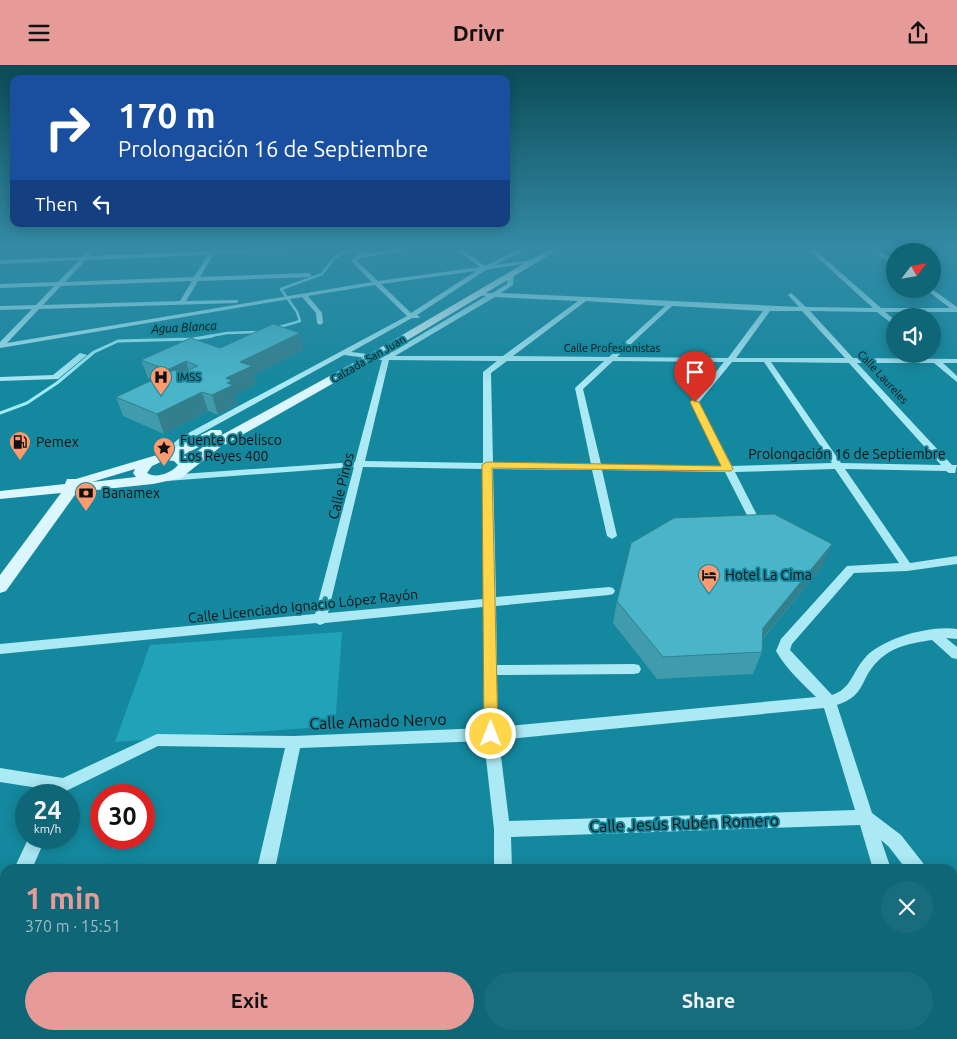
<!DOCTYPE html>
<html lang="en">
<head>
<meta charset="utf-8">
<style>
  body { margin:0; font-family:Ubuntu,sans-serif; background:#186c7b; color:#f1f3f6; height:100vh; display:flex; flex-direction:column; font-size:19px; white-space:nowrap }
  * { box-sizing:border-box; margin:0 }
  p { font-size:16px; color:#9bbdc5 }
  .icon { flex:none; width:28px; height:28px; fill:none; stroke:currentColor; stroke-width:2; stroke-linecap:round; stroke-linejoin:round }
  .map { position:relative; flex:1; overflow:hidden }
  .side { position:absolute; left:0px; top:799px; width:958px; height:176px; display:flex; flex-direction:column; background:#0f6676; border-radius:15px 15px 0 0; box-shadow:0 2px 12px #0003 }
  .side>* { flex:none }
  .guide { position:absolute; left:10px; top:10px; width:500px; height:152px; border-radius:10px; box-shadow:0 2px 12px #0003; background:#1a4fa0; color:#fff; overflow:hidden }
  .needle { width:32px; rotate:59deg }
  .tools { position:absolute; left:886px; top:178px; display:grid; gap:10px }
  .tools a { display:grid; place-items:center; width:55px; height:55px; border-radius:50%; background:#0f6676; box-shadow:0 2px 12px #0003; font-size:25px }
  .speed { position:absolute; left:15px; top:719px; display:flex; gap:10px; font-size:25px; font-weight:700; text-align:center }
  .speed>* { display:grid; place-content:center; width:65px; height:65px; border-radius:50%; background:#0f6676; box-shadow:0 2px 12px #0003; line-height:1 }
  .speed small { font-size:12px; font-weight:400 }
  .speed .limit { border:8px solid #d22; background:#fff; color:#111 }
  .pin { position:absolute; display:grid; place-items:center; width:42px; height:42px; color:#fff; margin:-51px -21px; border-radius:50% 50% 50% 0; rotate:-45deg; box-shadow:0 0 5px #0007 }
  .pin .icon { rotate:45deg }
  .me { position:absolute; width:55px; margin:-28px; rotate:0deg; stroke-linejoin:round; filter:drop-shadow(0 0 4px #0008) }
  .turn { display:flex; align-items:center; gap:18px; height:105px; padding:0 25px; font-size:22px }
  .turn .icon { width:65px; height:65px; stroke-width:2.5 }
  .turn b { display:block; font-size:35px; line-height:42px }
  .then { display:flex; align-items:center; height:48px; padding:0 25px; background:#0003; gap:10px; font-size:19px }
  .round { display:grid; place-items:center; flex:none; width:52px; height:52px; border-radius:26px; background:#186c7b }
  .summary { display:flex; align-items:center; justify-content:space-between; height:85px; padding:0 25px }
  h1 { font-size:30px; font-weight:600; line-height:38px; color:#e69b98 }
  .action { display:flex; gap:10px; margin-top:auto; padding:10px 25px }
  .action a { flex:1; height:58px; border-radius:30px; background:#e69b98; color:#111; font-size:20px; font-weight:600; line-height:58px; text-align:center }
  .action a+a { background:#186c7b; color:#f1f3f6 }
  header { display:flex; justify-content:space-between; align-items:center; height:65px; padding:0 25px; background:#e69b98; color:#111; font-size:22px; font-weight:600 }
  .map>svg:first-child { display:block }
  .green { fill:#20a3b9 }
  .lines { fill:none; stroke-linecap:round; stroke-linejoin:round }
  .stream-far1 { stroke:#9debf6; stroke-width:2.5 }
  .stream { stroke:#9debf6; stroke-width:3 }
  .minor { fill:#abe9f4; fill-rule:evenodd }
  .secondary { fill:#dbf7fd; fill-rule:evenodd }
  .wall { fill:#409cad }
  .shaded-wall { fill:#347f8d }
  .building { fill:#4ab5c9; stroke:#347f8d }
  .route { fill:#ffd54a; stroke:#a68a30 }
  .labels { text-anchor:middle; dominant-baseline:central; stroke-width:4; stroke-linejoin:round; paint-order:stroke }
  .far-street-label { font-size:11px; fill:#111; stroke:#14889e }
  .far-poi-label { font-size:11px; fill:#111; stroke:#14889e; text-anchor:start }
  .far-water-label { font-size:12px; font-style:italic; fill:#111; stroke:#14889e }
  .poi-label { font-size:14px; fill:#111; stroke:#14889e; text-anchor:start }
  .street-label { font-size:14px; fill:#111; stroke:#14889e }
  .near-street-label { font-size:16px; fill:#111; stroke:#14889e }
</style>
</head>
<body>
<header><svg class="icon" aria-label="menu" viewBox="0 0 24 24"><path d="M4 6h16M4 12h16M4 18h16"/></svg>Drivr<svg class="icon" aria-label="share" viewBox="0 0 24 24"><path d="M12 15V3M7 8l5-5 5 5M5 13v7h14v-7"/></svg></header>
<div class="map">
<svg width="957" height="974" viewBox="0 0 957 974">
  <rect width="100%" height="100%" fill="#14889e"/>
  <path class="green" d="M 342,567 L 335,661 L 115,677 L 150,580 Z"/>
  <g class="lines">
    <path class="stream-far1" d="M 276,263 L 300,256 L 297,247 L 281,224 L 322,209 L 334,193 L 351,184
      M 205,272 L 227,268 L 259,267"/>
    <path class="stream" d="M 0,348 L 27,338 L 57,318 L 94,287 L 118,276 L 193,274 L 212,271"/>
    <path class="minor" d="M 90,184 L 96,184 L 89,191 L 210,186 L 211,184 L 217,184 L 216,186 L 298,184 L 214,189 L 200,212 L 309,208 L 312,210 L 309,212 L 198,216 L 186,236 L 238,235 L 238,237 L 236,238 L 39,244 L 7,278 L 372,217 L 351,196 L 364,184 L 370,184 L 364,189 L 399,184 L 414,184 L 360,193 L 357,196 L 378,216 L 480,202 L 455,184 L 462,184 L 485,201 L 519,184 L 527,184 L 495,200 L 532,195 L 535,197 L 486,205 L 417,250 L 420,252 L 419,253 L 412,253 L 351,287 L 385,291 L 486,231 L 477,230 L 477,228 L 492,228 L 507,219 L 508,210 L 511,208 L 514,210 L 513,220 L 501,228 L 799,242 L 788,230 L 791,228 L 806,242 L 873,243 L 809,185 L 814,184 L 881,243 L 950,243 L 925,224 L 932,224 L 957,242 L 957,247 L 885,247 L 895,255 L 895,261 L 877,247 L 810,246 L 853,293 L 957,294 L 957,298 L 943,298 L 957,311 L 957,317 L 934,298 L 857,298 L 952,400 L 957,400 L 955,408 L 949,408 L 946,406 L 845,404 L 910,498 L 957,491 L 957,499 L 907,506 L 854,508 L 792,579 L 790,585 L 832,630 C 851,624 852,608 864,594 C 881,573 931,560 957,564 L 957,574 L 946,573 L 957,582 L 957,594 L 952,593 L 932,575 C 912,578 893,581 878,596 C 859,614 867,630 837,640 L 872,748 L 901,770 L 923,798 L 926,804 L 906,804 L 889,782 L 881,775 L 891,804 L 873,804 L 860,760 L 511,772 L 512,804 L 494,804 L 494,764 L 484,676 L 300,683 L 275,804 L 257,804 L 285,683 L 158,681 L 64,727 L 0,717 L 0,703 L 63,713 L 157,669 L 294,671 L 484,663 L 483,542 L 325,558 L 320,560 L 316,558 L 0,589 L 0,579 L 315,549 L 354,402 L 167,416 L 162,413 L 167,410 L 355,397 L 382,295 L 344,290 L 187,376 L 166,393 L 160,393 L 158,391 L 181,372 L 407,251 L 375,220 L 308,231 L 322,248 L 323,258 L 320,260 L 317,258 L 316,248 L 302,232 L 0,283 L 0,277 L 32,244 L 0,245 L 0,241 L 36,240 L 54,221 L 0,223 L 0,219 L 58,217 L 79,195 L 0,199 L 0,195 L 82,192 ZM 208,190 L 194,212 L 65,217 L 86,195 ZM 476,206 L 411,248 L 381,219 ZM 192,216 L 180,236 L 43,240 L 61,221 ZM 495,232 L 578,236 L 503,291 L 395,291 ZM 586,236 L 665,241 L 609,292 L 513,291 ZM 672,241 L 673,241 L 763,246 L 728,293 L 617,292 ZM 770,246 L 802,246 L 845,293 L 736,293 ZM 389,295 L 497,296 L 483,307 L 483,398 L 365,396 ZM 507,296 L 604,296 L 575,323 L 591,399 L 493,398 L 491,308 ZM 613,296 L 724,297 L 691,337 L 722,401 L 601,399 L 583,324 ZM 732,297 L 764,297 L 832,398 L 732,401 L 699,337 ZM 771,297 L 849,298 L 941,400 L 841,398 ZM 363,402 L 483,404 L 483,534 L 328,548 ZM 493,404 L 592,405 L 607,471 L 612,474 L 617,471 L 602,405 L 725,407 L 752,460 L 757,463 L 762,460 L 735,407 L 835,404 L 899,498 L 847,501 L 781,574 L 776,586 C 786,604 802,618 816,632 L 498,662 L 497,610 L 634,609 L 639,608 L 641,604 L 639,600 L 634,599 L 497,600 L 496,541 L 609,530 L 613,529 L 615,526 L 613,523 L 609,522 L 496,532 ZM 824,643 L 855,745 L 509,756 L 499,675 Z
      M 881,187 L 895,196 L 895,201 L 879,190 Z
      M 80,288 L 87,290 L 58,314 L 0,316 L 0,312 L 53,310 Z
      M 29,772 L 46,772 L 32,804 L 14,804 Z
      M 5,832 L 5,859 L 0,861 L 0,834 Z
      M 952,838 L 957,840 L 957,862 L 952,860 Z
      M 952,921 L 957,921 L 957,941 L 952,941 Z
      M 0,931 L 5,931 L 5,951 L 0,951 Z
      M 220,970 L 240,970 L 239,974 L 219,974 Z
      M 498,970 L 518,970 L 519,974 L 499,974 Z
      M 925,970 L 945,970 L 946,974 L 926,974 Z"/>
    <path class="secondary" d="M 549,184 L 559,184 L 376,294 L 219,383 L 181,413 L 153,419 L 77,427 L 6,526 L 0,528 L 0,510 L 61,428 L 0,434 L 0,426 L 65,419 L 67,414 L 76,414 L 167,387 L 211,365 L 221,365 L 222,368 L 221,371 L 183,390 L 189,393 L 209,377 L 368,290 ZM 165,395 L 174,396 L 178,400 C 172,408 155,414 147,408 L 152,401 ZM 135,404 L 133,408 L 136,412 L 92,417 Z"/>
  </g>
  <path class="wall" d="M 220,283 L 303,285 L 254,310 L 256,319 L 235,330 L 238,339 L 218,350 L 208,346 L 164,369 L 123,351 L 116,332 L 152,315 L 148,313 L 141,295 Z
    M 823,500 L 763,574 L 762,587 L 753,609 L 657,614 L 613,558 L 617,536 Z"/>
  <path class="shaded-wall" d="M 300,268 L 303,285 L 254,310 L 256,319 L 235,330 L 238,339 L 218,350 L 212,330 L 240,297 Z
    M 186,296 L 191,315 L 173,323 L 167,305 Z
    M 202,327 L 208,346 L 164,369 L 157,349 Z
    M 832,479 L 823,500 L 754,584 L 763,563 Z"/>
  <path class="building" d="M 273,259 L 300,268 L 240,297 L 252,301 L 226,313 L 232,316 L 227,318 L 233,320 L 212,330 L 202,327 L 157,349 L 116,332 L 174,305 L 182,308 L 198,301 L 186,296 L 167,305 L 141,295 L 191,273 L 220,283 Z
    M 774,449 L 832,479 L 763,563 L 762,587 L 663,592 L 617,536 L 631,478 L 674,453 Z"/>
  <linearGradient id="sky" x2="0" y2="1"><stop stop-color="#0b4b57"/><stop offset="0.57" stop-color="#348ba6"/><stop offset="1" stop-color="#348ba6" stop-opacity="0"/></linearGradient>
  <rect width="957" height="320" fill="url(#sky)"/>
  <path class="route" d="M 692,335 L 699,337 L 733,404 L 731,406 L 492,403 L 498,669 L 496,674 L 491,676 L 486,674 L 484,669 L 482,400 L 487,397 L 721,401 L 690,337 Z"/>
  <defs>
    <g id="hospital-pin" transform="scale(1.125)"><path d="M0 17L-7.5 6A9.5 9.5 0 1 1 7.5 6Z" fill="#ff9a6e" stroke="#14889e"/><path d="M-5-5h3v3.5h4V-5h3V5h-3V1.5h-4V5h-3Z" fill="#111"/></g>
    <g id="fuel-pin" transform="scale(1.125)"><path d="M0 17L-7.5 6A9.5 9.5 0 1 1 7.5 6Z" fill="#ff9a6e" stroke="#14889e"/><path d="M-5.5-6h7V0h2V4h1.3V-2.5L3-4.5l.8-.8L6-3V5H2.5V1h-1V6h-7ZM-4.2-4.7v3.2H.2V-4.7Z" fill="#111"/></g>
    <g id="sight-pin" transform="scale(1.125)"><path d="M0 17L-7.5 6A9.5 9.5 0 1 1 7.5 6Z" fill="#ff9a6e" stroke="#14889e"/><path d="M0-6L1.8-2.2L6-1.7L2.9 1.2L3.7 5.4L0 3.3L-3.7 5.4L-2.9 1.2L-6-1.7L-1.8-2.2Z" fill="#111"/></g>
    <g id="bank-pin" transform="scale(1.125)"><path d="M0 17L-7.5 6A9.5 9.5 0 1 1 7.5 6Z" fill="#ff9a6e" stroke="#14889e"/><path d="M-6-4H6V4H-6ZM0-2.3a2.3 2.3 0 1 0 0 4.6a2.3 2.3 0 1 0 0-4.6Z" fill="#111"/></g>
    <g id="hotel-pin" transform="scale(1.125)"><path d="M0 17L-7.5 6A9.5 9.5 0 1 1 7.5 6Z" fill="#ff9a6e" stroke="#14889e"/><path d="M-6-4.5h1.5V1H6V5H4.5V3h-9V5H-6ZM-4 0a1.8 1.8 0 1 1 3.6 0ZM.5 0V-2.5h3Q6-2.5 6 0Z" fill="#111"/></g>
  </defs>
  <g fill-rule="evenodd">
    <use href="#hospital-pin" x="161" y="312"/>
    <use href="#fuel-pin" x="20" y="377"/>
    <use href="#sight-pin" x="164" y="383"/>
    <use href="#bank-pin" x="86" y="428"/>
    <use href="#hotel-pin" x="709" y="510"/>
  </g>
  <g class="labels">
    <g class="far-street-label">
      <text x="612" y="283">Calle Profesionistas</text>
      <text transform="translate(368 294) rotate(-30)">Calzada San Juan</text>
      <text transform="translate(883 312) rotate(47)">Calle Laureles</text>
    </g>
    <g class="far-poi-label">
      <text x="177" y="312">IMSS</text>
    </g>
    <g class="far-water-label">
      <text transform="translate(184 262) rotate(-3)">Agua Blanca</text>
    </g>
    <g class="poi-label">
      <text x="180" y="375">Fuente Obelisco<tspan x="180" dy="16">Los Reyes 400</tspan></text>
      <text x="36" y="377">Pemex</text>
      <text x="102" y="428">Banamex</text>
      <text x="725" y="510">Hotel La Cima</text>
    </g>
    <g class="street-label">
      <text x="847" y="389">Prolongación 16 de Septiembre</text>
      <text transform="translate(341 421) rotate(-76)">Calle Pinos</text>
      <text transform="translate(303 541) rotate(-6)">Calle Licenciado Ignacio López Rayón</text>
    </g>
    <g class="near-street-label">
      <text transform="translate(378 656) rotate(-2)">Calle Amado Nervo</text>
      <text transform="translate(684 758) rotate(-2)">Calle Jesús Rubén Romero</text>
    </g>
  </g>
</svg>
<div class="tools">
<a><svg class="needle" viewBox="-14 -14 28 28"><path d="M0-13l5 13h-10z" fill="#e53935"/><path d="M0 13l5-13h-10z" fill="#9bbdc5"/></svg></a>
<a><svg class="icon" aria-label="sound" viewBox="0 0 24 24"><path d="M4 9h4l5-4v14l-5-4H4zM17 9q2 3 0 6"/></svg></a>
</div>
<div class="speed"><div>24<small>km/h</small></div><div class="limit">30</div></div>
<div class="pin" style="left:695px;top:337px;background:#d93025"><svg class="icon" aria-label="arrive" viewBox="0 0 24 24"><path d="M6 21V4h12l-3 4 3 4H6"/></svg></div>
<svg class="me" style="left:491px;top:669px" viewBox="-20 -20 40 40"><circle r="17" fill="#ffd54a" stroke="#fff" stroke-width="3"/><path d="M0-11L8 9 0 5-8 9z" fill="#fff"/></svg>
<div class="guide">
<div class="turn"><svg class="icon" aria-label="right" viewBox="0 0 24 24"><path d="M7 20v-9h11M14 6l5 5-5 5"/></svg><div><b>170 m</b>Prolongación 16 de Septiembre</div></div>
<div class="then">Then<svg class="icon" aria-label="left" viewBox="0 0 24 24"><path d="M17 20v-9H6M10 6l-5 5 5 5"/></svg></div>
</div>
<section class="side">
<div class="summary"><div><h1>1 min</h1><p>370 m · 15:51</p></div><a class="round"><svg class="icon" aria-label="close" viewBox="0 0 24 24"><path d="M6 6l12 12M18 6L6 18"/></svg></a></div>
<div class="action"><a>Exit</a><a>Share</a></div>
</section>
</div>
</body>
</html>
